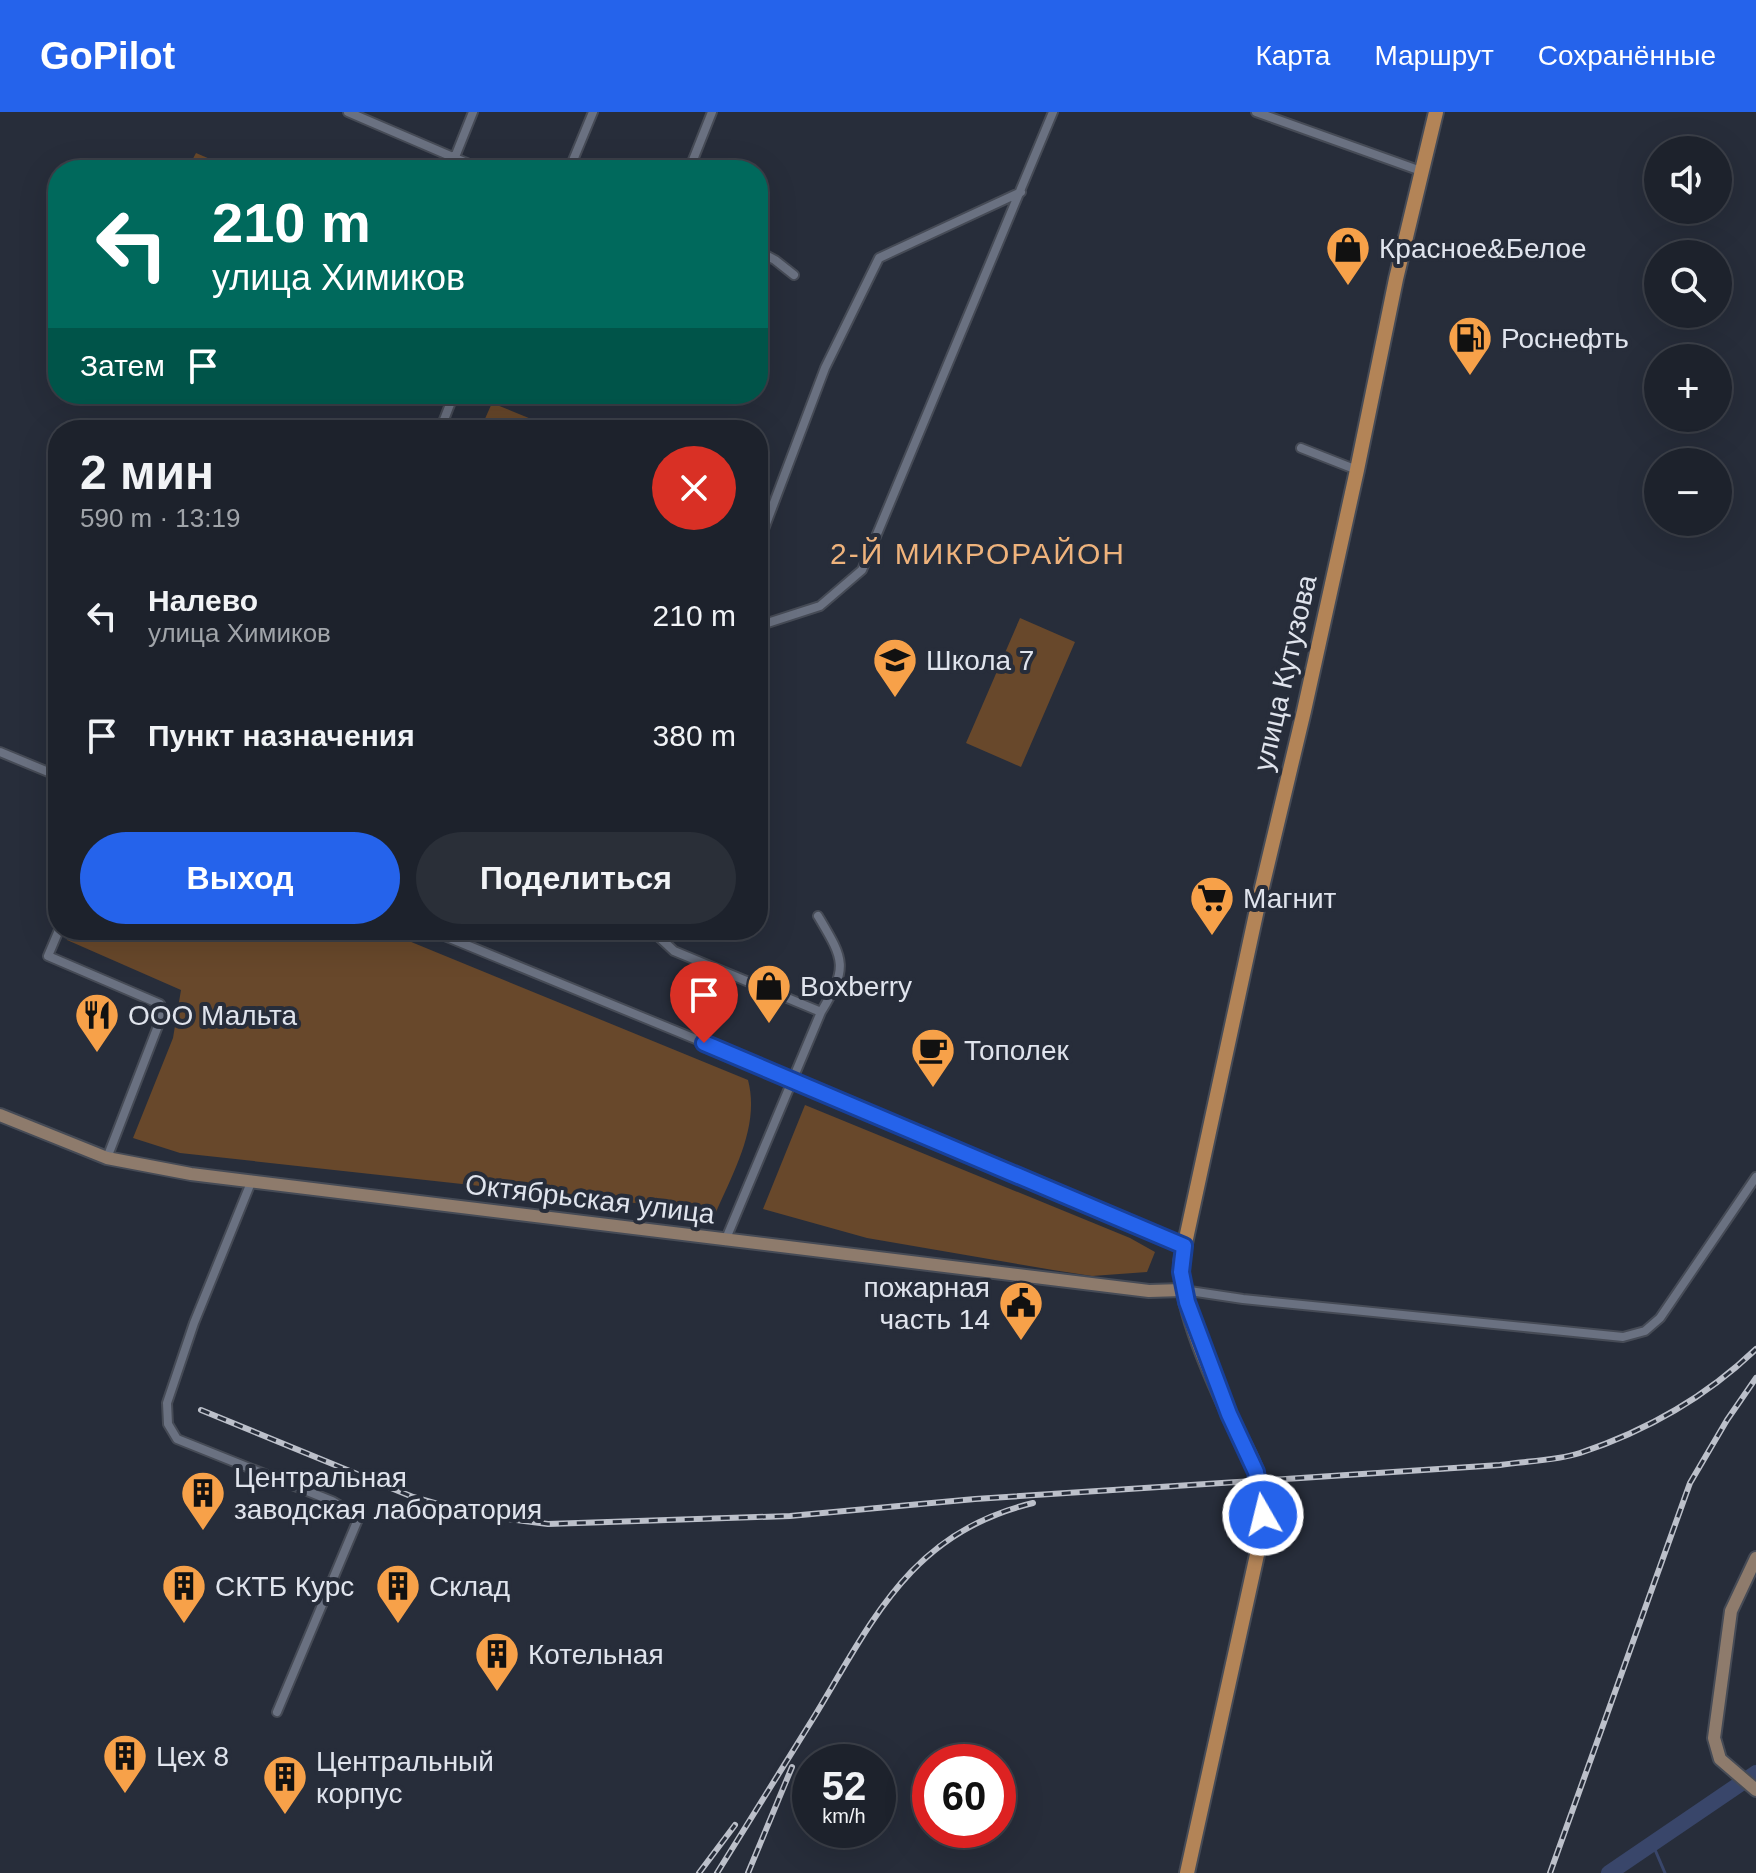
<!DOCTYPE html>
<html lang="ru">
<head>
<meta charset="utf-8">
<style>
  body { margin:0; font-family:Arial,sans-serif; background:#2a2f38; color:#f1f3f6; height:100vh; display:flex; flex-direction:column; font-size:30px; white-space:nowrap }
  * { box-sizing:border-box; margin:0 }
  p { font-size:26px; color:#a0a4a9 }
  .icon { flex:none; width:44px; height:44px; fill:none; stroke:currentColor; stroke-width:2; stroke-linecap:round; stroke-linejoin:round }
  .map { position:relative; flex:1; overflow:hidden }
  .sheet { position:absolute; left:48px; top:308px; width:720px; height:520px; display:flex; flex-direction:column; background:#1d222c; border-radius:32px; box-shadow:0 8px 32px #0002,0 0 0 2px #3b3f48 }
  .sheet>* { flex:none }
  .guide { position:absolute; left:48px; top:48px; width:720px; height:244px; border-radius:32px; box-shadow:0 8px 32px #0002,0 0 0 2px #3b3f48; background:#00695c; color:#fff; overflow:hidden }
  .buttons { position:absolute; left:1644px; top:24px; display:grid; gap:16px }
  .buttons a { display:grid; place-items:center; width:88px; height:88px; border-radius:50%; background:#1d222c; box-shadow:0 8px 32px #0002,0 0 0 2px #3b3f48; font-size:40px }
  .speed { position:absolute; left:792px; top:1632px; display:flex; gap:16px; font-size:40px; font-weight:700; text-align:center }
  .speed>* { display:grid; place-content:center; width:104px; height:104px; border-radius:50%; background:#1d222c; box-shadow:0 8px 32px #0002,0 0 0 2px #3b3f48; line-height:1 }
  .speed small { font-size:20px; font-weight:400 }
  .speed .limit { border:12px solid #d22; background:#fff; color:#111 }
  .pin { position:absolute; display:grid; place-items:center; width:68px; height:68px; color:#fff; margin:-82px -34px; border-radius:50% 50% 50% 0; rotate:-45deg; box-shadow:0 0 8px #0007 }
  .pin .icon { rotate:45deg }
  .me { position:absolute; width:88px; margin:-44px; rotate:352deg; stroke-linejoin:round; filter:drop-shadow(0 0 6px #0008) }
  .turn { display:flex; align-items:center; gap:28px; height:168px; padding:0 32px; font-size:36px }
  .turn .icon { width:104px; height:104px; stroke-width:2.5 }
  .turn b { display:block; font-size:56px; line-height:68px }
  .then { display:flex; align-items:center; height:76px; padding:0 32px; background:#0003; gap:16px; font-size:30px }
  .round { display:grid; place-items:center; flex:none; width:84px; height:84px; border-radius:42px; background:#2a2f38 }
  .head { display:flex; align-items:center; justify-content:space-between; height:136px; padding:0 32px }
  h1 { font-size:48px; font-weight:600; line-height:60px }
  .button { display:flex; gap:16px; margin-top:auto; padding:16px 32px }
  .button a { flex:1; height:92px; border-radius:48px; background:#2563eb; color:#fff; font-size:32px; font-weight:600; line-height:92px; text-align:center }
  .button a+a { background:#2a2f38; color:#f1f3f6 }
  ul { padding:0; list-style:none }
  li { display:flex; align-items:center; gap:24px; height:120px; padding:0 32px }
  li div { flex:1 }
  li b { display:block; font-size:30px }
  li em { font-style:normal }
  header { display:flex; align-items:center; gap:48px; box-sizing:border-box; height:112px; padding:0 40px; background:#2563eb; color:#fff }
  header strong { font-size:38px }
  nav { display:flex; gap:44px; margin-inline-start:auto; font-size:28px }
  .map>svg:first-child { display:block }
  .green { fill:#68482b }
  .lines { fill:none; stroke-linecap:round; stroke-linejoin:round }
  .stream { stroke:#39466a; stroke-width:3 }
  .river { stroke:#39466a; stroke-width:16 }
  .street-casing { stroke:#464b56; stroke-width:12 }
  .secondary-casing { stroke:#464b56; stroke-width:16 }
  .primary-casing { stroke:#464b56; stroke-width:18 }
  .street { stroke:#6a7181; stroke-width:8 }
  .secondary { stroke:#8e7b6c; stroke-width:12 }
  .primary { stroke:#b38457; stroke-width:14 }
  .rail-casing { stroke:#bcc0ca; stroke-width:6 }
  .rail { stroke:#272d3a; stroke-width:3; stroke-dasharray:9; stroke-linecap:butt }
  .route-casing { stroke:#184099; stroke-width:20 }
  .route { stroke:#2563eb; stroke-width:14 }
  .labels { text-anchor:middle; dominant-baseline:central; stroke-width:8; stroke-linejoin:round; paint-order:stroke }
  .poi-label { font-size:28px; fill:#e0e4ed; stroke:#272d3a; text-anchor:start }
  .street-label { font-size:28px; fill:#e0e4ed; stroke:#272d3a }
  .neighbourhood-label { font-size:30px; letter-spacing:2px; fill:#efb37c; stroke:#272d3a }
</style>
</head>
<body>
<header>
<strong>GoPilot</strong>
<nav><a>Карта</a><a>Маршрут</a><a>Сохранённые</a></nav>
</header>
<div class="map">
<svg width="1756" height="1761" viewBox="0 0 1756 1761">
  <rect width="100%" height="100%" fill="#272d3a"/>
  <path class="green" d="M 196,41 L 231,56 L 230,58 L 187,58 Z
    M 492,291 L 558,318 L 480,318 Z
    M 1020,506 L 1075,530 L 1021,655 L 966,631 Z
    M 71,818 L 382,818 L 748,968 C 760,1013 734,1059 716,1100 L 180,1041 L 133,1026 L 173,926 L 181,878 L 67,828 Z
    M 805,993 L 1130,1126 L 1155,1140 L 1147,1160 L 1092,1164 L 1053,1158 L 867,1126 L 763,1097 Z"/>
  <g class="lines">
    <path class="stream" d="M 1653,1733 L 1665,1761"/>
    <path class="river" d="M 1609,1761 L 1756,1661"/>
    <g class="street-casing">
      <path id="street" d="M 348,0 L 483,58
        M 1256,0 L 1421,59
        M 455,45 L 473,0
        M 569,58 L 593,0
        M 689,58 L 712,0
        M 758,139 L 775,148 L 794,163
        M 440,318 L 454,282
        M 1301,336 L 1357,358
        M 758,433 L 825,256 L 879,146 L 1021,80
        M 758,514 L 820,494 L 862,458 L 1053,0
        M 0,640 L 58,664
        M 818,804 C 844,848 849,854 821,900
        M 59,818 L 48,844 L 160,892 L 163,901 L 107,1046
        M 430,818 L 793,967 L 1184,1134
        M 657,818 L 659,825 L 674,839 L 821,900 L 725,1129
        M 252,1068 L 194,1211 L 167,1291 L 168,1312 L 177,1327 L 332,1389 L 359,1405 L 277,1600
        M 1183,1178 L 1243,1187 L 1623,1225 L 1645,1219 L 1660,1206 L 1756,1065"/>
    </g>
    <g class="secondary-casing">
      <path id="secondary" d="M 0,1003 L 107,1046 L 191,1062 L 1149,1179 L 1183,1178
        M 1756,1446 L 1731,1499 L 1714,1626 L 1720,1647 L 1756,1678"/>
    </g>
    <g class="primary-casing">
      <path id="primary" d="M 1187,1761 L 1258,1438 C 1261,1415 1263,1393 1259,1370 C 1255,1351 1243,1331 1234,1313 C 1214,1270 1180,1197 1181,1150 L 1259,788 L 1304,599 L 1357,358 L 1396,167 L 1436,0"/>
    </g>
    <use href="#street" class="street"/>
    <use href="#secondary" class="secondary"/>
    <use href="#primary" class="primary"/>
    <g class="rail-casing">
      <path id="rail" d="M 201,1298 L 413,1385 L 477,1403 L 548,1412 L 790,1404 L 975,1387 L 1500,1353 C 1526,1349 1555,1349 1580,1341 C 1646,1319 1706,1285 1756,1237
        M 699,1761 L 735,1713
        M 717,1761 C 749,1709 782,1657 814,1605 C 873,1508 911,1420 1033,1391
        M 748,1761 L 792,1655
        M 1550,1761 L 1690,1371 L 1727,1308 L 1756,1266"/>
    </g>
    <use href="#rail" class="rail"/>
  </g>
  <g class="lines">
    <g class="route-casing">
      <path id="route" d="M 704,931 L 1184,1134 L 1181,1160 L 1187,1190 L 1229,1302 L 1256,1360 L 1263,1403"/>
    </g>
    <use href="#route" class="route"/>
  </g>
  <defs>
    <g id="shop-pin" transform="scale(2.3)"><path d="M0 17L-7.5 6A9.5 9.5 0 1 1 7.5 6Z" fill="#f7a149" stroke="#272d3a"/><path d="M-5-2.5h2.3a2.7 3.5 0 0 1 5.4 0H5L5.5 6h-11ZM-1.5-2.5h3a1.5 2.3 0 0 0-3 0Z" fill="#111"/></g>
    <g id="fuel-pin" transform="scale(2.3)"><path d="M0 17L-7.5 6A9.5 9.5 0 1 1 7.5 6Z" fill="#f7a149" stroke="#272d3a"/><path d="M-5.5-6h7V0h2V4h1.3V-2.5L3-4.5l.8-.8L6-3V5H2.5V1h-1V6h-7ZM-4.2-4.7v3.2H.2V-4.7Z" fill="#111"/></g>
    <g id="school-pin" transform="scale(2.3)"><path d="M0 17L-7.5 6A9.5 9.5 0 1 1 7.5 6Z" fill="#f7a149" stroke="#272d3a"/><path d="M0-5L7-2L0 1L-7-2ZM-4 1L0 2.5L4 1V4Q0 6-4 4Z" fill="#111"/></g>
    <g id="supermarket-pin" transform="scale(2.3)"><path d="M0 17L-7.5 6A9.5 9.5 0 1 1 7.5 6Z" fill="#f7a149" stroke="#272d3a"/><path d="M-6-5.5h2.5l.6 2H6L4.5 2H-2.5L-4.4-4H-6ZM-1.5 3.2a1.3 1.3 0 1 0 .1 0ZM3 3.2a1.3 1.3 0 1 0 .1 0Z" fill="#111"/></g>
    <g id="restaurant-pin" transform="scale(2.3)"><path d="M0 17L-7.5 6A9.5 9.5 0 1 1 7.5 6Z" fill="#f7a149" stroke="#272d3a"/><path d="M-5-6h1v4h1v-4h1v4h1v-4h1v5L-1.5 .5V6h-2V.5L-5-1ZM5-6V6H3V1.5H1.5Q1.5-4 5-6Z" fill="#111"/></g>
    <g id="cafe-pin" transform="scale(2.3)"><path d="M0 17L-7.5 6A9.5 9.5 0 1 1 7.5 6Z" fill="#f7a149" stroke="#272d3a"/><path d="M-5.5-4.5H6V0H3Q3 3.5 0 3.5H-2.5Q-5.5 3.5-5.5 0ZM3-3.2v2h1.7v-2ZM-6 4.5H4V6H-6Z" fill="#111"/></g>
    <g id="civic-pin" transform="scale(2.3)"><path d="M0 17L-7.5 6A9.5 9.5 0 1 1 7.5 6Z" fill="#f7a149" stroke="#272d3a"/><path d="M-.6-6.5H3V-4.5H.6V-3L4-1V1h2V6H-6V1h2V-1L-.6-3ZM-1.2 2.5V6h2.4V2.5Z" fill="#111"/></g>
    <g id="building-pin" transform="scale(2.3)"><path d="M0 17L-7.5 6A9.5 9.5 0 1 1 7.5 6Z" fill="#f7a149" stroke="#272d3a"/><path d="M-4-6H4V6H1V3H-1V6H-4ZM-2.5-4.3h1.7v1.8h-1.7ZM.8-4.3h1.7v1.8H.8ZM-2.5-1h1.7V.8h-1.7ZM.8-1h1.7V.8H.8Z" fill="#111"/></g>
  </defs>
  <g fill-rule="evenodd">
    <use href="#shop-pin" x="1348" y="136"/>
    <use href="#fuel-pin" x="1470" y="226"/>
    <use href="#school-pin" x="895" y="548"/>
    <use href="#supermarket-pin" x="1212" y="786"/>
    <use href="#shop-pin" x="769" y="874"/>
    <use href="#restaurant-pin" x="97" y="903"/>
    <use href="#cafe-pin" x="933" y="938"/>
    <use href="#civic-pin" x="1021" y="1191"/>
    <use href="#building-pin" x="203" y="1381"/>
    <use href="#building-pin" x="184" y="1474"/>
    <use href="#building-pin" x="398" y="1474"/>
    <use href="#building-pin" x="497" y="1542"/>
    <use href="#building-pin" x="125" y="1644"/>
    <use href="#building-pin" x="285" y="1665"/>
  </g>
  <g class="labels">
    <g class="poi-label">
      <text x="1379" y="136">Красное&amp;Белое</text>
      <text x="1501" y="226">Роснефть</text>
      <text x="926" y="548">Школа 7</text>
      <text x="1243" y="786">Магнит</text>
      <text x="800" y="874">Boxberry</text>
      <text x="128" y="903">ООО Мальта</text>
      <text x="964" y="938">Тополек</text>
      <text x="990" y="1175" text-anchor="end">пожарная<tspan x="990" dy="32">часть 14</tspan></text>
      <text x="234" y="1365">Центральная<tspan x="234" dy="32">заводская лаборатория</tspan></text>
      <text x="215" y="1474">СКТБ Курс</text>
      <text x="429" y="1474">Склад</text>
      <text x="528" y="1542">Котельная</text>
      <text x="156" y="1644">Цех 8</text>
      <text x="316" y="1649">Центральный<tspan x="316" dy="32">корпус</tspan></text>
    </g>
    <g class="street-label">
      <text transform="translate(1285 561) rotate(-77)">улица Кутузова</text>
      <text transform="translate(590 1087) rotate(7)">Октябрьская улица</text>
    </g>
    <g class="neighbourhood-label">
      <text x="978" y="441">2-Й МИКРОРАЙОН</text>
    </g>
  </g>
</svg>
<div class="buttons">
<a><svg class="icon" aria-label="sound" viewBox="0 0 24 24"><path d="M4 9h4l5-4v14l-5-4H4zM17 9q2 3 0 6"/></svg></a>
<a><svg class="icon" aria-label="search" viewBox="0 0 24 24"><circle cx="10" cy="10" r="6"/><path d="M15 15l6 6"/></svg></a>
<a>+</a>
<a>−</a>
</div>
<div class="speed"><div>52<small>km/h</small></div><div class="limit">60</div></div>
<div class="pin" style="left:704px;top:931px;background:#d93025"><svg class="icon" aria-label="arrive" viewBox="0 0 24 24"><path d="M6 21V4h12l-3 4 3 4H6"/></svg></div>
<svg class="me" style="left:1263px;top:1403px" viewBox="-20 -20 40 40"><circle r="17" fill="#2563eb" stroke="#fff" stroke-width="3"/><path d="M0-11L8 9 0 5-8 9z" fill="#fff"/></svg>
<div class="guide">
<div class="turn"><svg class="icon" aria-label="left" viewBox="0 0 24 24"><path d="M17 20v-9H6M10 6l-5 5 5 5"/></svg><div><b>210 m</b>улица Химиков</div></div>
<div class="then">Затем<svg class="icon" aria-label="arrive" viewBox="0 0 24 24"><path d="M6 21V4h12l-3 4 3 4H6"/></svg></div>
</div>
<section class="sheet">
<div class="head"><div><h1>2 мин</h1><p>590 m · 13:19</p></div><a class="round" style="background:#d93025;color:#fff"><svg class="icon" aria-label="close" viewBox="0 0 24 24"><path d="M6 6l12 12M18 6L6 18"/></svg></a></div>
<ul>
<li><svg class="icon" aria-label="left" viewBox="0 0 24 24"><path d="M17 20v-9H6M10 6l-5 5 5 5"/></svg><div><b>Налево</b><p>улица Химиков</p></div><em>210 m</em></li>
<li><svg class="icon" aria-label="arrive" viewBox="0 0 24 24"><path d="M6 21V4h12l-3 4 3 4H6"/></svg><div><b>Пункт назначения</b></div><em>380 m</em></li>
</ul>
<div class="button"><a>Выход</a><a>Поделиться</a></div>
</section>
</div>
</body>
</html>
